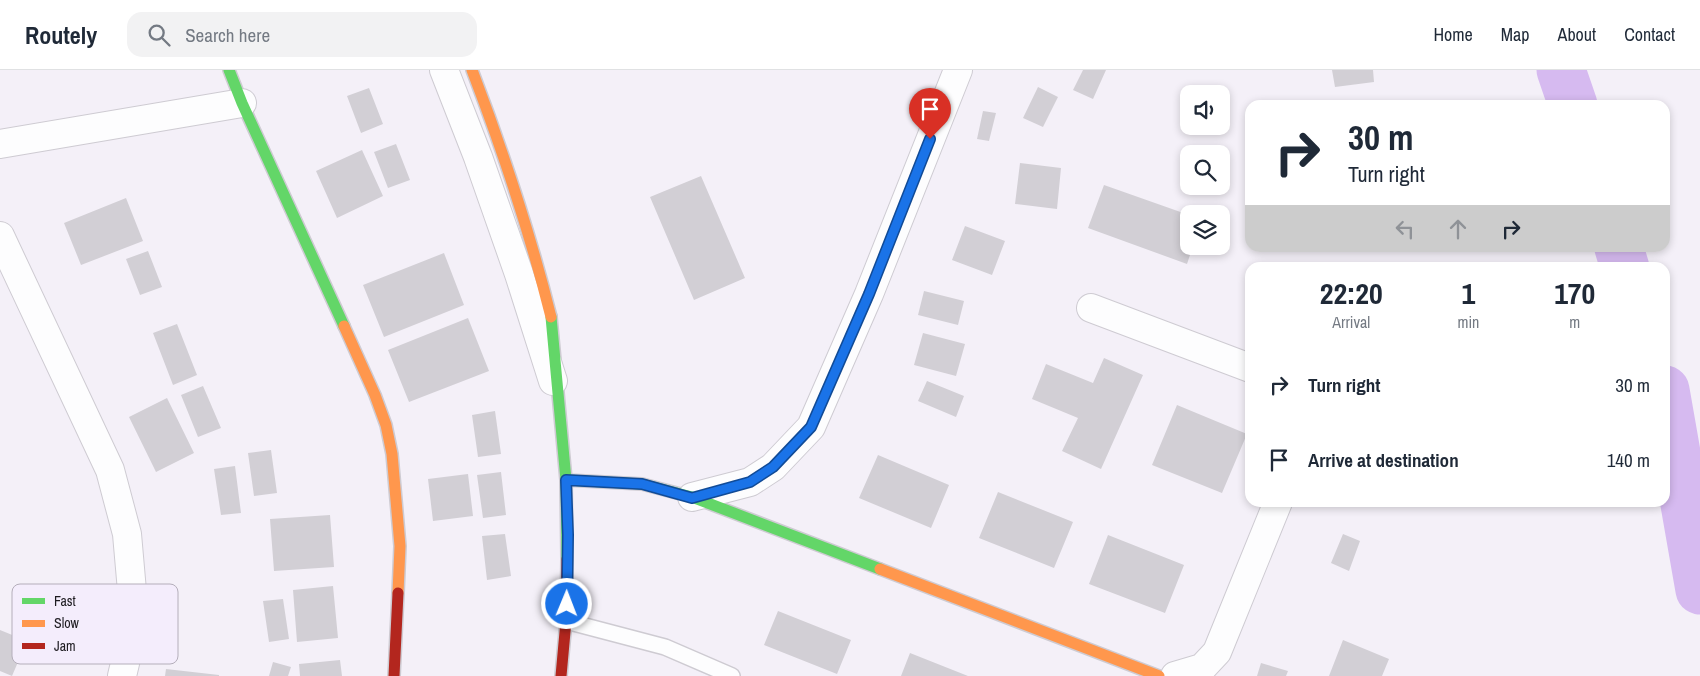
<!DOCTYPE html>
<html lang="en">
<head>
<meta charset="utf-8">
<style>
  body { margin:0; font-family:"Archivo Narrow",sans-serif; background:#f2f2f3; color:#1f2937; height:100vh; display:flex; flex-direction:column; font-size:19px; white-space:nowrap }
  * { box-sizing:border-box; margin:0 }
  p { font-size:16px; color:#747a83 }
  .icon { flex:none; width:28px; height:28px; fill:none; stroke:currentColor; stroke-width:2; stroke-linecap:round; stroke-linejoin:round }
  .map { position:relative; flex:1; overflow:hidden }
  .sheet { position:absolute; left:1245px; top:192px; width:425px; height:245px; display:flex; flex-direction:column; background:#fff; border-radius:15px; box-shadow:0 2px 8px #0003 }
  .sheet>* { flex:none }
  .top-card { position:absolute; left:1245px; top:30px; width:425px; height:152px; border-radius:15px; box-shadow:0 2px 8px #0003; background:#fff; color:#1f2937; overflow:hidden }
  .buttons { position:absolute; left:1180px; top:15px; display:grid; gap:10px }
  .buttons a { display:grid; place-items:center; width:50px; height:50px; border-radius:10px; background:#fff; box-shadow:0 2px 8px #0003; font-size:25px }
  .pin { position:absolute; display:grid; place-items:center; width:42px; height:42px; color:#fff; margin:-51px -21px; border-radius:50% 50% 50% 0; rotate:-45deg; box-shadow:0 0 5px #0007 }
  .pin .icon { rotate:45deg }
  .me { position:absolute; width:55px; margin:-28px; rotate:1deg; stroke-linejoin:round; filter:drop-shadow(0 0 4px #0008) }
  .turn { display:flex; align-items:center; gap:18px; height:105px; padding:0 20px; font-size:22px }
  .turn .icon { width:65px; height:65px; stroke-width:2.5 }
  .turn b { display:block; font-size:35px; line-height:42px }
  .lanes { display:flex; align-items:center; height:48px; padding:0 20px; background:#0003; justify-content:center; gap:25px; direction:ltr }
  .lanes .off { opacity:.35 }
  .eta { display:flex; justify-content:space-evenly; align-items:center; height:85px; text-align:center }
  .eta b { font-size:30px; font-weight:700; line-height:35px }
  ul { padding:0; list-style:none }
  li { display:flex; align-items:center; gap:15px; height:75px; padding:0 20px }
  li div { flex:1 }
  li b { display:block; font-size:19px }
  li em { font-style:normal }
  header { display:flex; align-items:center; gap:30px; box-sizing:border-box; height:70px; padding:0 25px; background:#fff; border-bottom:1px solid #e0e1e3 }
  header strong { font-size:24px }
  nav { display:flex; gap:28px; margin-inline-start:auto; font-size:18px }
  .search { width:350px; height:45px; background:#f2f2f3; display:flex; align-items:center; gap:12px; box-sizing:border-box; padding:0 18px; border-radius:15px; color:#747a83; font-size:19px }
  .map>svg:first-child { display:block }
  .lines { fill:none; stroke-linecap:round; stroke-linejoin:round }
  .river { stroke:#d6baf0; stroke-width:49 }
  .building { fill:#d2cfd5 }
  .lane-casing { stroke:#cecbd2; stroke-width:18 }
  .street-casing { stroke:#cecbd2; stroke-width:30 }
  .fast-casing { stroke:#cecbd2; stroke-width:14 }
  .slow-casing { stroke:#cecbd2; stroke-width:14 }
  .jam-casing { stroke:#cecbd2; stroke-width:14 }
  .lane { stroke:#fdfdfe; stroke-width:15 }
  .street { stroke:#fdfdfe; stroke-width:28 }
  .fast { stroke:#63d668; stroke-width:11 }
  .slow { stroke:#ff974d; stroke-width:11 }
  .jam { stroke:#b3261e; stroke-width:11 }
  .route-casing { stroke:#114b97; stroke-width:12 }
  .route { stroke:#1a73e8; stroke-width:9 }
  .key { fill:#f4edfc; stroke:#b4aeba; stroke-width:1 }
  .key-label { font-size:14px; fill:#1d1b20 }
</style>
</head>
<body>
<header>
<strong>Routely</strong>
<div class="search"><svg class="icon" aria-label="search" viewBox="0 0 24 24"><circle cx="10" cy="10" r="6"/><path d="M15 15l6 6"/></svg>Search here</div>
<nav><a>Home</a><a>Map</a><a>About</a><a>Contact</a></nav>
</header>
<div class="map">
<svg width="1700" height="606" viewBox="0 0 1700 606">
  <rect width="100%" height="100%" fill="#f4f0f8"/>
  <g class="lines">
    <path class="river" d="M 1561,0 L 1573,35
      M 1619,178 L 1625,198
      M 1665,320 L 1700,520"/>
  </g>
  <path class="building" d="M 1083,0 L 1106,0 L 1093,29 L 1073,20 Z
    M 1332,0 L 1373,0 L 1374,12 L 1335,17 Z
    M 1038,17 L 1058,27 L 1043,57 L 1023,48 Z
    M 369,18 L 383,54 L 361,63 L 347,26 Z
    M 983,41 L 996,43 L 989,71 L 977,69 Z
    M 396,74 L 410,110 L 388,118 L 374,82 Z
    M 362,80 L 383,126 L 337,148 L 316,101 Z
    M 1020,93 L 1061,98 L 1057,139 L 1015,134 Z
    M 701,106 L 745,208 L 694,230 L 650,127 Z
    M 1104,115 L 1189,145 L 1189,176 L 1193,176 L 1187,194 L 1088,158 Z
    M 126,128 L 143,171 L 81,195 L 64,153 Z
    M 965,156 L 1005,171 L 992,205 L 952,190 Z
    M 148,181 L 162,217 L 140,225 L 126,189 Z
    M 444,183 L 464,235 L 384,267 L 363,215 Z
    M 924,221 L 964,231 L 958,255 L 918,245 Z
    M 468,248 L 489,301 L 409,332 L 388,280 Z
    M 177,254 L 197,305 L 173,315 L 153,263 Z
    M 923,263 L 965,274 L 956,306 L 914,295 Z
    M 1104,288 L 1143,305 L 1101,399 L 1062,381 L 1078,348 L 1032,329 L 1046,294 L 1093,313 Z
    M 927,311 L 964,326 L 956,347 L 918,331 Z
    M 203,316 L 221,358 L 198,367 L 181,325 Z
    M 167,328 L 194,383 L 156,402 L 129,347 Z
    M 1177,335 L 1247,364 L 1222,423 L 1152,395 Z
    M 495,341 L 501,384 L 478,387 L 472,345 Z
    M 271,380 L 277,423 L 254,426 L 248,383 Z
    M 878,385 L 949,415 L 931,458 L 859,428 Z
    M 235,396 L 241,443 L 221,445 L 214,399 Z
    M 501,402 L 506,445 L 483,448 L 477,405 Z
    M 468,404 L 473,446 L 433,451 L 428,409 Z
    M 998,422 L 1073,452 L 1054,498 L 979,468 Z
    M 330,445 L 334,497 L 274,501 L 270,449 Z
    M 505,464 L 511,506 L 487,510 L 482,466 Z
    M 1343,464 L 1360,471 L 1349,501 L 1331,493 Z
    M 1108,465 L 1184,495 L 1165,543 L 1089,514 Z
    M 333,516 L 338,568 L 297,572 L 293,520 Z
    M 283,529 L 289,569 L 269,572 L 263,531 Z
    M 778,541 L 851,570 L 837,604 L 764,575 Z
    M 0,560 L 27,571 L 12,606 L 0,601 Z
    M 1343,570 L 1389,589 L 1382,606 L 1329,606 Z
    M 910,583 L 968,606 L 901,606 Z
    M 340,590 L 342,606 L 300,606 L 299,594 Z
    M 273,592 L 291,597 L 288,606 L 269,606 Z
    M 1261,593 L 1288,601 L 1286,606 L 1257,606 Z
    M 166,599 L 219,605 L 219,606 L 165,606 Z"/>
  <g class="lines">
    <g class="lane-casing">
      <path id="lane" d="M 566,551 L 665,577 L 732,606"/>
    </g>
    <g class="street-casing">
      <path id="street" d="M 444,0 L 478,87 L 519,204 L 553,311
        M 0,74 L 242,33
        M 0,166 L 110,400 L 127,464 L 132,521 L 130,572 L 122,606
        M 1091,238 L 1250,298
        M 692,427 L 750,412 L 773,397 L 811,357 L 869,224 L 958,0
        M 1175,606 L 1202,598 L 1217,582 L 1278,432"/>
    </g>
    <g class="fast-casing">
      <path id="fast" d="M 229,0 L 242,33 L 344,256
        M 551,247 L 566,410 L 567,489
        M 566,410 L 642,414 L 692,427 L 880,499"/>
    </g>
    <g class="slow-casing">
      <path id="slow" d="M 472,0 C 503,81 530,163 551,247
        M 344,256 L 375,325 L 386,355 L 392,384 L 400,476 L 398,523
        M 880,499 L 1159,606"/>
    </g>
    <g class="jam-casing">
      <path id="jam" d="M 394,606 L 398,523
        M 561,606 L 566,551 L 567,489"/>
    </g>
    <use href="#lane" class="lane"/>
    <use href="#street" class="street"/>
    <use href="#fast" class="fast"/>
    <use href="#slow" class="slow"/>
    <use href="#jam" class="jam"/>
  </g>
  <g class="lines">
    <g class="route-casing">
      <path id="route" d="M 567,534 L 568,465 L 566,410 L 642,414 L 692,428 L 750,412 L 773,397 L 811,357 L 869,224 L 930,69"/>
    </g>
    <use href="#route" class="route"/>
  </g>
  <rect x="12" y="514" width="166" height="80" rx="8" class="key"/>
  <rect x="22" y="528" width="23" height="6" fill="#63d668"/>
  <rect x="22" y="550" width="23" height="7" fill="#ff974d"/>
  <rect x="22" y="573" width="23" height="6" fill="#b3261e"/>
  <g class="key-label">
    <text x="54" y="536">Fast</text>
    <text x="54" y="558">Slow</text>
    <text x="54" y="581">Jam</text>
  </g>
</svg>
<div class="buttons">
<a><svg class="icon" aria-label="sound" viewBox="0 0 24 24"><path d="M4 9h4l5-4v14l-5-4H4zM17 9q2 3 0 6"/></svg></a>
<a><svg class="icon" aria-label="search" viewBox="0 0 24 24"><circle cx="10" cy="10" r="6"/><path d="M15 15l6 6"/></svg></a>
<a><svg class="icon" aria-label="layers" viewBox="0 0 24 24"><path d="M12 4l9 5-9 5-9-5zM3 14l9 5 9-5"/></svg></a>
</div>
<div class="pin" style="left:930px;top:69px;background:#d93025"><svg class="icon" aria-label="arrive" viewBox="0 0 24 24"><path d="M6 21V4h12l-3 4 3 4H6"/></svg></div>
<svg class="me" style="left:567px;top:534px" viewBox="-20 -20 40 40"><circle r="17" fill="#1a73e8" stroke="#fff" stroke-width="3"/><path d="M0-11L8 9 0 5-8 9z" fill="#fff"/></svg>
<div class="top-card">
<div class="turn"><svg class="icon" aria-label="right" viewBox="0 0 24 24"><path d="M7 20v-9h11M14 6l5 5-5 5"/></svg><div><b>30 m</b>Turn right</div></div>
<div class="lanes"><svg class="icon off" aria-label="left" viewBox="0 0 24 24"><path d="M17 20v-9H6M10 6l-5 5 5 5"/></svg><svg class="icon off" aria-label="ahead" viewBox="0 0 24 24"><path d="M12 20V5M6 11l6-6 6 6"/></svg><svg class="icon" aria-label="right" viewBox="0 0 24 24"><path d="M7 20v-9h11M14 6l5 5-5 5"/></svg></div>
</div>
<section class="sheet">
<div class="eta">
<div><b>22:20</b><p>Arrival</p></div>
<div><b>1</b><p>min</p></div>
<div><b>170</b><p>m</p></div>
</div>
<ul>
<li><svg class="icon" aria-label="right" viewBox="0 0 24 24"><path d="M7 20v-9h11M14 6l5 5-5 5"/></svg><div><b>Turn right</b></div><em>30 m</em></li>
<li><svg class="icon" aria-label="arrive" viewBox="0 0 24 24"><path d="M6 21V4h12l-3 4 3 4H6"/></svg><div><b>Arrive at destination</b></div><em>140 m</em></li>
</ul>
</section>
</div>
</body>
</html>
